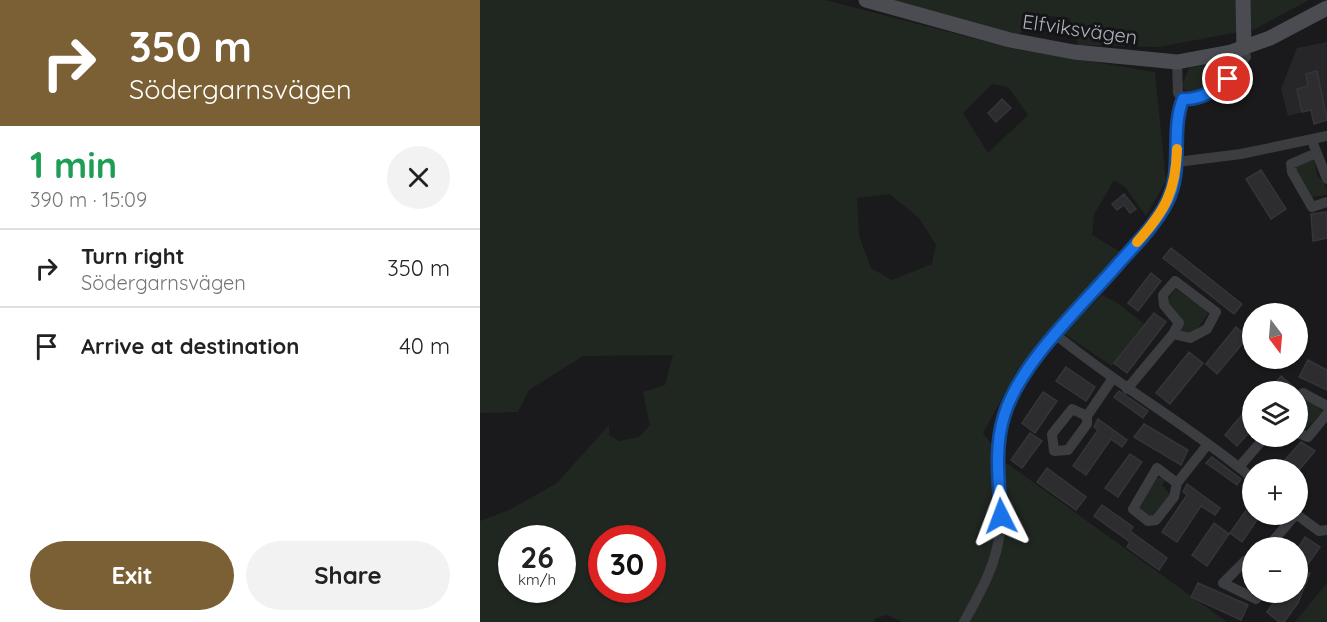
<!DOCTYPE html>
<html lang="en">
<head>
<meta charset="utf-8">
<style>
  body { margin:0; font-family:Quicksand,sans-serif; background:#f2f2f2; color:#222; height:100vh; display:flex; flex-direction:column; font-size:22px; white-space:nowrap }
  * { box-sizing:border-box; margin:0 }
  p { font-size:20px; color:#767676 }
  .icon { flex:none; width:33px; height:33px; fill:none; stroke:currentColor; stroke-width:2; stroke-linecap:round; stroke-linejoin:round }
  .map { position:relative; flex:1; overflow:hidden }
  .drawer { display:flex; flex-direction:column; background:#fff; width:480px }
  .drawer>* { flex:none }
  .top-card { background:#7a6034; color:#fff; overflow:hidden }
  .needle { width:39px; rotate:164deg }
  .fabs { position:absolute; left:762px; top:303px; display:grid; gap:12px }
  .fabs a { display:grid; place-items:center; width:66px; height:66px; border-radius:50%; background:#fff; box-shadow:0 2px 4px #0004; font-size:30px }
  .speed { position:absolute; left:18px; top:525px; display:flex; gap:12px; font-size:30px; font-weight:700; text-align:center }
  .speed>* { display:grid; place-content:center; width:78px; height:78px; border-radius:50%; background:#fff; box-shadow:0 2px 4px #0004; line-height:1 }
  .speed small { font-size:15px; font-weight:400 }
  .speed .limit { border:9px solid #d22; background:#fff; color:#111 }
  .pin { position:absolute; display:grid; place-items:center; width:51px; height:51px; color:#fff; margin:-26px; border:3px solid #fff; border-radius:50%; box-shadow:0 2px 6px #0007 }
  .me { position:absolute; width:66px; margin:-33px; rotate:357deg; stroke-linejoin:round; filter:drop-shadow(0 0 4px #0008) }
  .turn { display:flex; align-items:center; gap:21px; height:126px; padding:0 30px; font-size:27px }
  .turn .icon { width:78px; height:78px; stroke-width:2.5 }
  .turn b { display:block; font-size:42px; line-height:51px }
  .round { display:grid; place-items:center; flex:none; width:63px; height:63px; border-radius:32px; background:#f2f2f2 }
  .head { display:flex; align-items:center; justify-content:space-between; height:102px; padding:0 30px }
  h1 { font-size:36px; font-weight:800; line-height:45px; color:#1e9e55 }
  .cta { display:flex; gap:12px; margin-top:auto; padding:12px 30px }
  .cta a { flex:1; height:69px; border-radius:36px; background:#7a6034; color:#fff; font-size:24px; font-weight:800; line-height:69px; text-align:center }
  .cta a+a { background:#f2f2f2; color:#222 }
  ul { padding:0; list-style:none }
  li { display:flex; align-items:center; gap:18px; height:78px; padding:0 30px; border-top:2px solid #e0e0e0 }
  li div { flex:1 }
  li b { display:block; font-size:22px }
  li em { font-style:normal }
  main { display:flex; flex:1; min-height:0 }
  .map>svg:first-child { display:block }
  .built { fill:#262629 }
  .green { fill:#202721; fill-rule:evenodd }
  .building { fill:#2d2d30; stroke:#343538; stroke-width:1.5 }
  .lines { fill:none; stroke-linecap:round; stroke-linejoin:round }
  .street { stroke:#3c3d41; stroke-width:10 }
  .secondary { stroke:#4a4c51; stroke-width:15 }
  .route-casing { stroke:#114b97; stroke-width:15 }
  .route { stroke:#1a73e8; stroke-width:10 }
  .slow { stroke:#f59e0b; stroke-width:10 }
  .labels { text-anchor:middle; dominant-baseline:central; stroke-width:6; stroke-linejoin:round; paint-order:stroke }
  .street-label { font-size:20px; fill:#aeb2bb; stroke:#151517 }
</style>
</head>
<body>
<main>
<section class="drawer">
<div class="top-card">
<div class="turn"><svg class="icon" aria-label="right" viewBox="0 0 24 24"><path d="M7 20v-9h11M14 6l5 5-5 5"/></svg><div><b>350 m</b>Södergarnsvägen</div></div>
</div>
<div class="head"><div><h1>1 min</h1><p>390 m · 15:09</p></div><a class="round"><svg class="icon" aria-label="close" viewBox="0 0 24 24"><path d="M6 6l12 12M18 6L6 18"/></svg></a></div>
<ul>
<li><svg class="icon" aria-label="right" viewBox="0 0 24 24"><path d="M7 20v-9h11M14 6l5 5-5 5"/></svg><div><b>Turn right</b><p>Södergarnsvägen</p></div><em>350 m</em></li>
<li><svg class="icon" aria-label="arrive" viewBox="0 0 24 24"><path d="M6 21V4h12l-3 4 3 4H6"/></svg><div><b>Arrive at destination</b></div><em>40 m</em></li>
</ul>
<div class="cta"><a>Exit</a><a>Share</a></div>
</section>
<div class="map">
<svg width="847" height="622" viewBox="0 0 847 622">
  <rect width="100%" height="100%" fill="#1a1a1c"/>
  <path class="built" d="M 847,42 L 847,120 L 834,124 L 831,110 L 808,116 L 801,89 L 817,48 Z"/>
  <path class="green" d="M 0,0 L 345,0 L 535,49 L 675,72 L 686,181 L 666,216 L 645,187 L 634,180 L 614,215 L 612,235 L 639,251 L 537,371 L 503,433 L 514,448 L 513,464 L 528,464 L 747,622 L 423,622 L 406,615 L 394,619 L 394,622 L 0,622 L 0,521 L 31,509 L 77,483 L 129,425 L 129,435 L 139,441 L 159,437 L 170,425 L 163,392 L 185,385 L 193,355 L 103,356 L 49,390 L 38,412 L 0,413 ZM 512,84 L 528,87 L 548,115 L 508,153 L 483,113 ZM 410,194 L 439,218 L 456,245 L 452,264 L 412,280 L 391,268 L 379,236 L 377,198 ZM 32,538 L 82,538 L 82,590 L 32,590 ZM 122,538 L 172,538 L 172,590 L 122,590 Z
    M 403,0 L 537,0 L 537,2 L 538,0 L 829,0 L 775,29 L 678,47 L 599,45 L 591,30 L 590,18 L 557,15 L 538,36 Z
    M 752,59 L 756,63 L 724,88 L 709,92 L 704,89 L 703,83 L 709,68 Z
    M 834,158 L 837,175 C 843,183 847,183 847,195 L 832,197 L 814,171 L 817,164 Z
    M 695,289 L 726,309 L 728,314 L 713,334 L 701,333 L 700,316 L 687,301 Z
    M 622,295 L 636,302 L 664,324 L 632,366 L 583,333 Z
    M 827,401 L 837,405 L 842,412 L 827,428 L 818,428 L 818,409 Z
    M 677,478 L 687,478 L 682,485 L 690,495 L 673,519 L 660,508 Z
    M 847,583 L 847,622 L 815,622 Z"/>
  <path class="building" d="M 837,71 L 847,120 L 834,124 L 831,110 L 822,112 L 817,89 L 828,86 L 826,74 Z
    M 522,99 L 531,108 L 516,122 L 508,113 Z
    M 781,170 L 806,209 L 791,219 L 766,179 Z
    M 644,194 L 656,209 L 650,213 L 644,205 L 637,210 L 632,204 Z
    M 847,212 L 847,238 L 833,241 L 831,214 Z
    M 691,248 L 762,304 L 754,314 L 683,258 Z
    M 671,273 L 681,281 L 658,311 L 648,303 Z
    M 674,313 L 686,322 L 647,373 L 634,363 Z
    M 756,327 L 768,337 L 737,374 L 726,364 Z
    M 709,352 L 723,363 L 690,404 L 676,393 Z
    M 828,360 L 847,370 L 847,390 L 819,377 Z
    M 586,367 L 615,387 L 606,401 L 576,381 Z
    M 801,376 L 814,387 L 810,392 L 788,392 Z
    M 639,391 L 668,411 L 663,418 L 634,397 Z
    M 563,392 L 577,401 L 555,433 L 542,423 Z
    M 772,403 L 772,429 L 757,446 L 745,435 Z
    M 618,419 L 647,440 L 642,447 L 631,439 L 606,475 L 593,466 L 618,430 L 614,427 Z
    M 664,424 L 708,450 L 701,465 L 654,437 Z
    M 550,433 L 562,441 L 542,468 L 531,460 Z
    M 821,442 L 835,451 L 819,470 L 796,470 Z
    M 650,454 L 662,462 L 638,497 L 625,488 Z
    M 732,457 L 761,479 L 757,485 L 726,463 Z
    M 567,468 L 606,497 L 596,510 L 557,482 Z
    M 707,484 L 740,508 L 735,515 L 721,506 L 697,542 L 682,532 L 707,495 L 703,492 Z
    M 772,502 L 772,514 L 781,514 L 762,542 L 750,533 Z
    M 622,505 L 653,527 L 650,531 L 687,558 L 679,570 L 647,547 L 650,542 L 614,516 Z
    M 734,523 L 749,534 L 727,566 L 712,555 Z
    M 825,537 L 840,547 L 823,571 L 830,573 L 818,603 L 804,622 L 799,622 L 787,612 L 801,592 L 818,592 L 818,548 Z
    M 718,583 L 768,605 L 761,620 L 711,597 Z"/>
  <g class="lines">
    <path class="street" d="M 697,62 L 698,93 L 703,99
      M 703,99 C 730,100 751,77 766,57 L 764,48
      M 834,146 L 847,179
      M 836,153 L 811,164 L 812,172 L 832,207 L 847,202
      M 697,162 L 761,154 L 847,136
      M 575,334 C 638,386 710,426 772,478
      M 647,389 L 693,334 L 710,338 L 727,329 L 736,312 L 695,281 L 683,295 L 684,305 L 699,323 L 693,334
      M 818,401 L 823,393 L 847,406
      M 607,416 L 607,424 L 588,450 L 574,451 L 572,434 L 592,409 L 607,416 L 633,378
      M 818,433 L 828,437 L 847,414
      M 759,467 L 786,436
      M 697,483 L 677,468 L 653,509 L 668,521 L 676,520 L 694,497 L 697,483 L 728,444
      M 816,514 L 839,531 L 847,530
      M 787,548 L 816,514
      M 772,557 L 765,561 L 743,583 L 776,599 L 783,592
      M 484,622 C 500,593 517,564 520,530 C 524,486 511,442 530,400 C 565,324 644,276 686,205 C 705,172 690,133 703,99"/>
    <path class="secondary" d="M 386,0 L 530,40 L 594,52 L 697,62 L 751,52 L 790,38 L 847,8
      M 763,0 L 764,48"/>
  </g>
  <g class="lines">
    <g class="route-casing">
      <path id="route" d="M 521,516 C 519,483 514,448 524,416 C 540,362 603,305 639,263 C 656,244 676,224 687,202 C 704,169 690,132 703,99 C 721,100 734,90 748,79"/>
    </g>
    <use href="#route" class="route"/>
    <path class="slow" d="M 657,242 C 685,211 696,191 697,149"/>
  </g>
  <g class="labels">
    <g class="street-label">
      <text transform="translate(600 29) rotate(8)">Elfviksvägen</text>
    </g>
  </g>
</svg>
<div class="fabs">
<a><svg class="needle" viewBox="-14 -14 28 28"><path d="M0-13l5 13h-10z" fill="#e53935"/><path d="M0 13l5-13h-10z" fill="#767676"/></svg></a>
<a><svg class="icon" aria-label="layers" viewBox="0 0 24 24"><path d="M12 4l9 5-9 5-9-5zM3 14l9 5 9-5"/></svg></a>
<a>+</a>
<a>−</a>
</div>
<div class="speed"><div>26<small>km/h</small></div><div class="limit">30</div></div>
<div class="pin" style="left:748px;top:79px;background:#d93025"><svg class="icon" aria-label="arrive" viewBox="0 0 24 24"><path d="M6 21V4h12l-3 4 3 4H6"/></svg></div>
<svg class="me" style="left:521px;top:516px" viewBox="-20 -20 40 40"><path d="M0-17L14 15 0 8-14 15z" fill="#1a73e8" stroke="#fff" stroke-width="4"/></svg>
</div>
</main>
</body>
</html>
